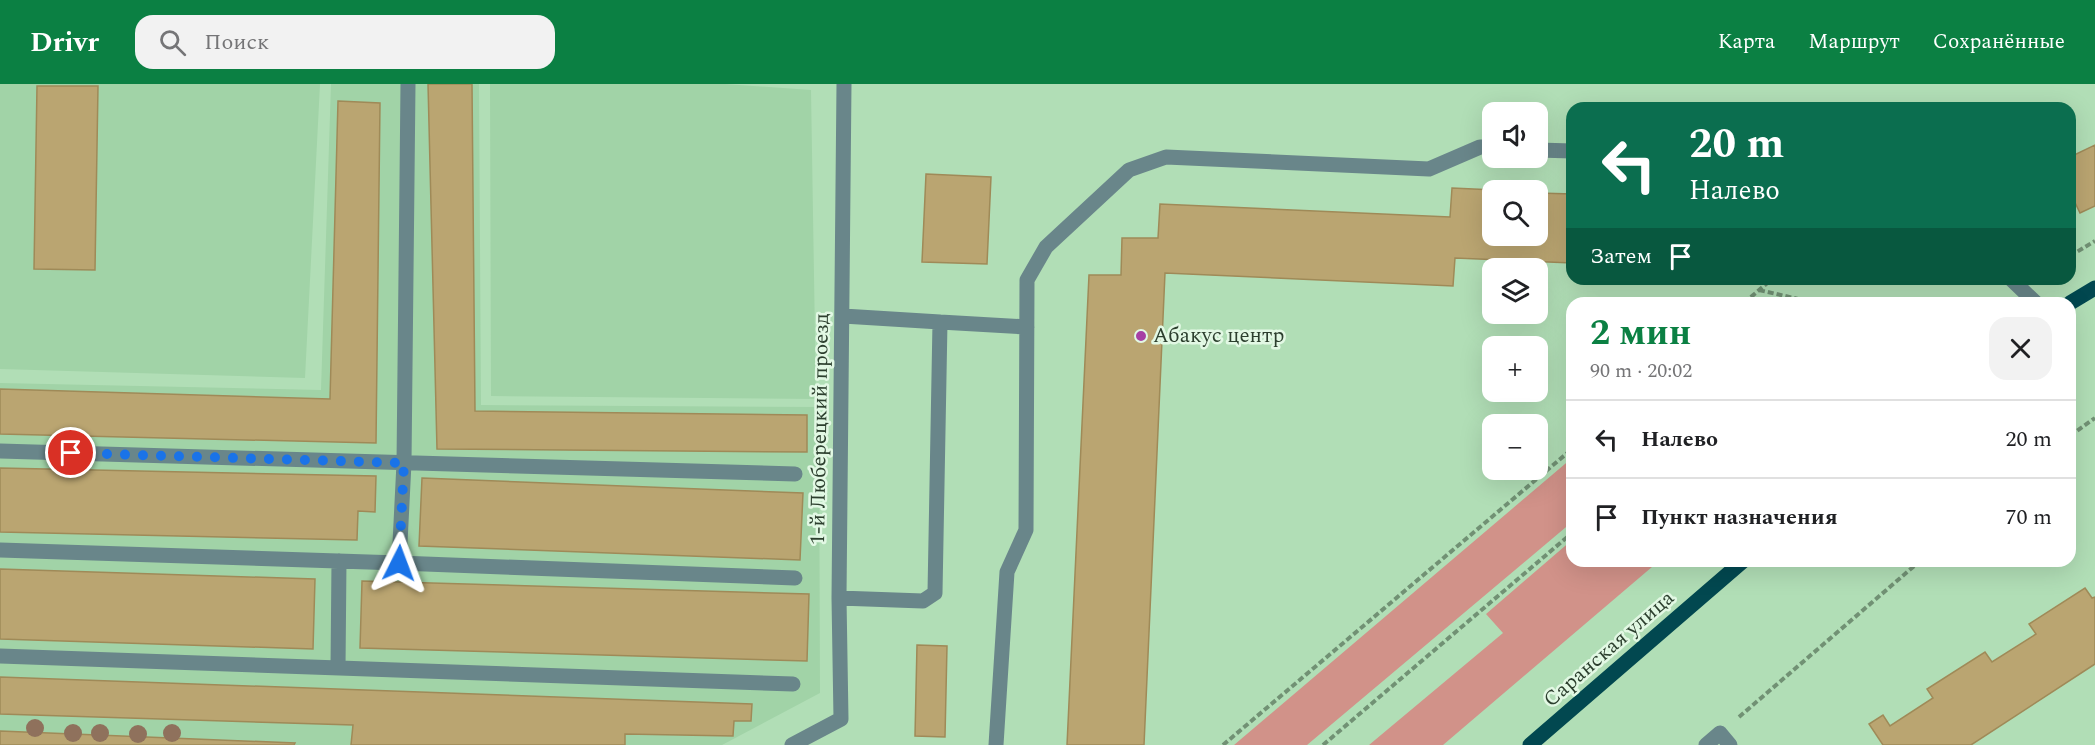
<!DOCTYPE html>
<html lang="ru">
<head>
<meta charset="utf-8">
<style>
  body { margin:0; font-family:Spectral,serif; background:#f2f2f2; color:#202124; height:100vh; display:flex; flex-direction:column; font-size:22px; white-space:nowrap }
  * { box-sizing:border-box; margin:0 }
  p { font-size:20px; color:#757577 }
  .icon { flex:none; width:33px; height:33px; fill:none; stroke:currentColor; stroke-width:2; stroke-linecap:round; stroke-linejoin:round }
  .map { position:relative; flex:1; overflow:hidden }
  .drawer { position:absolute; left:1566px; top:213px; width:510px; height:270px; display:flex; flex-direction:column; background:#fff; border-radius:18px; box-shadow:0 6px 24px #0002 }
  .drawer>* { flex:none }
  .guide { position:absolute; left:1566px; top:18px; width:510px; height:183px; border-radius:18px; box-shadow:0 6px 24px #0002; background:#0b6e4f; color:#fff; overflow:hidden }
  .controls { position:absolute; left:1482px; top:18px; display:grid; gap:12px }
  .controls a { display:grid; place-items:center; width:66px; height:66px; border-radius:12px; background:#fff; box-shadow:0 6px 24px #0002; font-size:30px }
  .pin { position:absolute; display:grid; place-items:center; width:51px; height:51px; color:#fff; margin:-26px; border:3px solid #fff; border-radius:50%; box-shadow:0 2px 6px #0007 }
  .me { position:absolute; width:66px; margin:-33px; rotate:3deg; stroke-linejoin:round; filter:drop-shadow(0 0 4px #0008) }
  .turn { display:flex; align-items:center; gap:21px; height:126px; padding:0 24px; font-size:27px }
  .turn .icon { width:78px; height:78px; stroke-width:2.5 }
  .turn b { display:block; font-size:42px; line-height:51px }
  .then { display:flex; align-items:center; height:57px; padding:0 24px; background:#0003; gap:12px; font-size:22px }
  .round { display:grid; place-items:center; flex:none; width:63px; height:63px; border-radius:18px; background:#f2f2f2 }
  .overview { display:flex; align-items:center; justify-content:space-between; height:102px; padding:0 24px }
  h1 { font-size:36px; font-weight:700; line-height:45px; color:#0b8043 }
  ul { padding:0; list-style:none }
  li { display:flex; align-items:center; gap:18px; height:78px; padding:0 24px; border-top:2px solid #e0e0e0 }
  li div { flex:1 }
  li b { display:block; font-size:22px }
  li em { font-style:normal }
  header { display:flex; align-items:center; gap:36px; box-sizing:border-box; height:84px; padding:0 30px; background:#0b8043; color:#fff }
  header strong { font-size:28px }
  nav { display:flex; gap:33px; margin-inline-start:auto; font-size:21px }
  .search { width:420px; height:54px; background:#f2f2f2; display:flex; align-items:center; gap:15px; box-sizing:border-box; padding:0 21px; border-radius:18px; color:#757577; font-size:22px }
  .map>svg:first-child { display:block }
  .built { fill:#a1d3a7 }
  .green { fill:#d19289 }
  .building { fill:#baa571; stroke:#9f8a58; stroke-width:1.5 }
  .lines { fill:none; stroke-linecap:round; stroke-linejoin:round }
  .path { stroke:#719174; stroke-width:4; stroke-dasharray:6 3; stroke-linecap:butt }
  .minor { stroke:#69868a; stroke-width:15 }
  .major { stroke:#024850; stroke-width:15 }
  .tree { fill:#8f715c }
  .route { stroke:#1a73e8; stroke-width:10; stroke-dasharray:0 18 }
  .poi-dot { fill:#a640a5; stroke:#e2f8e4; stroke-width:2 }
  .labels { text-anchor:middle; dominant-baseline:central; stroke-width:5; stroke-linejoin:round; paint-order:stroke }
  .poi-label { font-size:21px; fill:#2c3f2e; stroke:#e2f8e4; text-anchor:start }
  .street-label { font-size:21px; fill:#2c3f2e; stroke:#e2f8e4 }
</style>
</head>
<body>
<header>
<strong>Drivr</strong>
<div class="search"><svg class="icon" aria-label="search" viewBox="0 0 24 24"><circle cx="10" cy="10" r="6"/><path d="M15 15l6 6"/></svg>Поиск</div>
<nav><a>Карта</a><a>Маршрут</a><a>Сохранённые</a></nav>
</header>
<div class="map">
<svg width="2095" height="661" viewBox="0 0 2095 661">
  <rect width="100%" height="100%" fill="#b1deb6"/>
  <path class="built" d="M 0,0 L 320,0 L 305,294 L 0,285 Z
    M 331,0 L 479,0 L 481,321 L 819,323 L 820,609 L 722,661 L 0,661 L 0,299 L 321,306 Z
    M 490,0 L 725,0 L 811,6 L 816,315 L 491,312 Z"/>
  <path class="green" d="M 1572,374 L 1572,438 L 1307,661 L 1234,661 Z
    M 1572,456 L 1572,477 L 1659,477 L 1443,661 L 1369,661 L 1503,549 L 1486,530 Z"/>
  <path class="building" d="M 428,0 L 472,0 L 475,327 L 807,331 L 807,368 L 437,365 Z
    M 37,2 L 98,2 L 95,186 L 34,185 Z
    M 338,17 L 380,19 L 376,359 L 0,350 L 0,305 L 330,315 Z
    M 2095,61 L 2095,122 L 2080,129 L 2070,108 L 2070,73 Z
    M 926,90 L 991,93 L 987,180 L 922,178 Z
    M 1452,104 L 1495,106 L 1492,106 L 1492,152 L 1538,152 L 1538,109 L 1572,110 L 1572,179 L 1455,174 L 1453,202 L 1165,189 L 1144,661 L 1067,661 L 1089,191 L 1121,191 L 1122,154 L 1158,154 L 1160,120 L 1450,133 Z
    M 0,384 L 376,392 L 375,428 L 358,427 L 357,456 L 0,448 Z
    M 422,394 L 803,409 L 800,476 L 419,462 Z
    M 0,485 L 315,495 L 313,565 L 0,555 Z
    M 362,497 L 809,510 L 807,577 L 360,564 Z
    M 2085,504 L 2092,514 L 2095,513 L 2095,580 L 1971,661 L 1883,661 L 1869,640 L 1883,631 L 1890,642 L 1933,614 L 1927,605 L 1985,568 L 1992,578 L 2036,550 L 2029,540 Z
    M 917,561 L 947,562 L 945,653 L 915,652 Z
    M 0,593 L 752,620 L 751,637 L 734,637 L 733,652 L 625,650 L 625,661 L 351,661 L 353,641 L 0,630 Z
    M 0,647 L 295,659 L 294,661 L 0,661 Z"/>
  <g class="lines">
    <path class="path" d="M 2070,172 L 2095,157
      M 1759,206 L 1816,219
      M 1744,219 L 1772,195
      M 2070,352 L 2095,334
      M 1739,633 L 1920,477
      M 1223,661 L 1572,365
      M 1323,661 L 1572,449"/>
    <path class="minor" d="M 1538,66 L 1572,67
      M 2011,195 L 2036,219
      M 940,238 L 1027,243
      M 0,367 L 795,390
      M 0,466 L 399,479 L 795,494
      M 399,479 L 404,379 L 408,0
      M 839,514 L 923,517 L 935,509 L 940,238 L 843,232
      M 0,572 L 793,600
      M 338,584 L 339,477
      M 792,661 L 841,635 L 839,514 L 844,0
      M 996,661 L 1007,488 L 1026,446 L 1027,196 L 1046,163 L 1129,86 L 1166,73 L 1429,85 L 1480,63 L 1492,63
      M 1706,661 L 1720,649 L 1730,661"/>
    <path class="major" d="M 2070,219 L 2095,204
      M 1530,661 L 1743,477"/>
  </g>
  <g class="tree">
    <circle cx="35" cy="644" r="9"/>
    <circle cx="73" cy="649" r="9"/>
    <circle cx="100" cy="649" r="9"/>
    <circle cx="172" cy="649" r="9"/>
    <circle cx="138" cy="650" r="9"/>
  </g>
  <g class="lines">
    <path class="route" d="M 71,369 L 404,379 L 399,479"/>
  </g>
  <circle class="poi-dot" cx="1141" cy="252" r="6"/>
  <g class="labels">
    <g class="poi-label">
      <text x="1153" y="252">Абакус центр</text>
    </g>
    <g class="street-label">
      <text transform="translate(820 345) rotate(-89)">1-й Люберецкий проезд</text>
      <text transform="translate(1609 565) rotate(-41)">Саранская улица</text>
    </g>
  </g>
</svg>
<div class="controls">
<a><svg class="icon" aria-label="sound" viewBox="0 0 24 24"><path d="M4 9h4l5-4v14l-5-4H4zM17 9q2 3 0 6"/></svg></a>
<a><svg class="icon" aria-label="search" viewBox="0 0 24 24"><circle cx="10" cy="10" r="6"/><path d="M15 15l6 6"/></svg></a>
<a><svg class="icon" aria-label="layers" viewBox="0 0 24 24"><path d="M12 4l9 5-9 5-9-5zM3 14l9 5 9-5"/></svg></a>
<a>+</a>
<a>−</a>
</div>
<div class="pin" style="left:71px;top:369px;background:#d93025"><svg class="icon" aria-label="arrive" viewBox="0 0 24 24"><path d="M6 21V4h12l-3 4 3 4H6"/></svg></div>
<svg class="me" style="left:399px;top:479px" viewBox="-20 -20 40 40"><path d="M0-17L14 15 0 8-14 15z" fill="#1a73e8" stroke="#fff" stroke-width="4"/></svg>
<div class="guide">
<div class="turn"><svg class="icon" aria-label="left" viewBox="0 0 24 24"><path d="M17 20v-9H6M10 6l-5 5 5 5"/></svg><div><b>20 m</b>Налево</div></div>
<div class="then">Затем<svg class="icon" aria-label="arrive" viewBox="0 0 24 24"><path d="M6 21V4h12l-3 4 3 4H6"/></svg></div>
</div>
<section class="drawer">
<div class="overview"><div><h1>2 мин</h1><p>90 m · 20:02</p></div><a class="round"><svg class="icon" aria-label="close" viewBox="0 0 24 24"><path d="M6 6l12 12M18 6L6 18"/></svg></a></div>
<ul>
<li><svg class="icon" aria-label="left" viewBox="0 0 24 24"><path d="M17 20v-9H6M10 6l-5 5 5 5"/></svg><div><b>Налево</b></div><em>20 m</em></li>
<li><svg class="icon" aria-label="arrive" viewBox="0 0 24 24"><path d="M6 21V4h12l-3 4 3 4H6"/></svg><div><b>Пункт назначения</b></div><em>70 m</em></li>
</ul>
</section>
</div>
</body>
</html>
